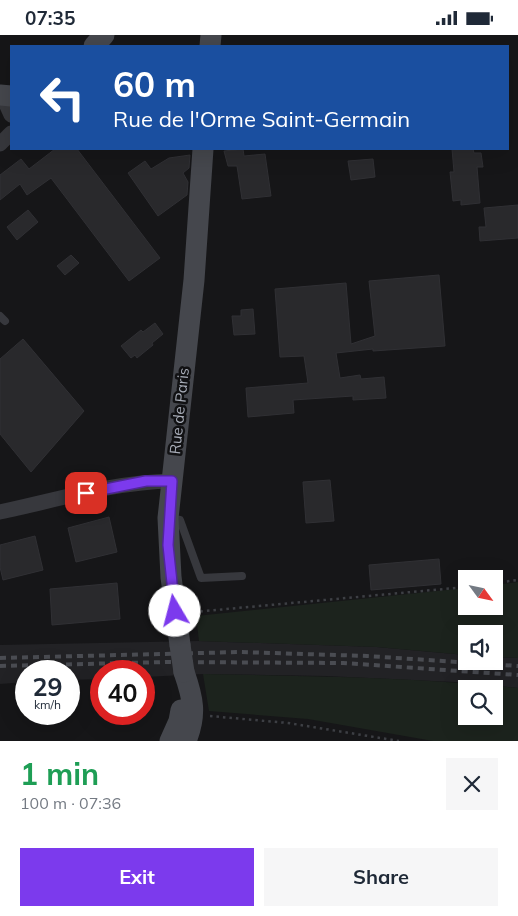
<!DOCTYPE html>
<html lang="en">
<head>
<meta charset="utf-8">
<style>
  body { margin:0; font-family:Mulish,sans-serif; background:#f6f6f7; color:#1f2937; height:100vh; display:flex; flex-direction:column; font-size:19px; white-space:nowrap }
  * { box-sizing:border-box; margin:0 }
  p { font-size:16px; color:#747a83 }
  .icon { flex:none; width:28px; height:28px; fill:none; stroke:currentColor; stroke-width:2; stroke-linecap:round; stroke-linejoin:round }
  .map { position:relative; height:706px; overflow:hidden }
  .panel { display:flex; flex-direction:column; background:#fff; flex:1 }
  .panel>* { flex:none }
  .guide { position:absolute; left:10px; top:10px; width:499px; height:105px; border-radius:0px; box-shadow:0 5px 20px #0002; background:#1a4fa0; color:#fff; overflow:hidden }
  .needle { width:32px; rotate:123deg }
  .fabs { position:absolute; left:458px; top:535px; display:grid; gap:10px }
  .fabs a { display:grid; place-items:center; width:45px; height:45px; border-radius:0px; background:#fff; box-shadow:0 5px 20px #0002; font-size:25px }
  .speed { position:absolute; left:15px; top:625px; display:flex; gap:10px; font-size:25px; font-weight:700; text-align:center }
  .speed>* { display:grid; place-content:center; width:65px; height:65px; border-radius:50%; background:#fff; box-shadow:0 5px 20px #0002; line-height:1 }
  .speed small { font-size:12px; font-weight:400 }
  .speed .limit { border:8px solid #d22; background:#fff; color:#111 }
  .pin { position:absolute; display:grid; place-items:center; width:42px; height:42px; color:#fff; margin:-21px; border-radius:10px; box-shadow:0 2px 8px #0006 }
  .me { position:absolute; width:55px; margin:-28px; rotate:352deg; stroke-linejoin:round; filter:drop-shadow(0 0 4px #0008) }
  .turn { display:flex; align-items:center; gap:18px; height:105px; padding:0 20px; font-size:22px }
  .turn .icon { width:65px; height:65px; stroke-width:2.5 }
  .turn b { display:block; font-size:35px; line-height:42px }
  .round { display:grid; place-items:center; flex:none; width:52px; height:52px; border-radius:0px; background:#f6f6f7 }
  .headline { display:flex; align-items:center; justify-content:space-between; height:85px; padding:0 20px }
  h1 { font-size:30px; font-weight:700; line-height:38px; color:#1e9e55 }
  .cta { display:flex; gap:10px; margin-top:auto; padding:10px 20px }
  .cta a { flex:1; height:58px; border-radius:0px; background:#7c3aed; color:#fff; font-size:20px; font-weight:700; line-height:58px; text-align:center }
  .cta a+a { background:#f6f6f7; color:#1f2937 }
  .status { display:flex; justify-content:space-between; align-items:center; height:35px; padding:0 25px; background:#fff; direction:ltr }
  .status svg { height:14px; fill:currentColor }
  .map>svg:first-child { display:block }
  .built { fill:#222225 }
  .green { fill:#1c231d; fill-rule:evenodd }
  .building { fill:#29292c; stroke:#303034 }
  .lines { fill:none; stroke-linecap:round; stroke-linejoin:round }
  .path { stroke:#3d3f44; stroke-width:2.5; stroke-dasharray:2.5 4; stroke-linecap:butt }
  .lane { stroke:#37383d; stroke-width:8 }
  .street { stroke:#37383d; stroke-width:15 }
  .secondary { stroke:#45474d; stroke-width:21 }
  .rail { stroke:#4a4c52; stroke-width:4; stroke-dasharray:6 5; stroke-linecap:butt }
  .secondary-bridge { stroke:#45474d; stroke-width:21 }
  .route-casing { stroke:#51269a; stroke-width:12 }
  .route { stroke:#7c3aed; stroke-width:9 }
  .labels { text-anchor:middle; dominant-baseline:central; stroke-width:5; stroke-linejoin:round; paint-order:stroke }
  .street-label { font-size:15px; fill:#a8adb8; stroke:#111113 }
</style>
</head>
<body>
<div class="status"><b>07:35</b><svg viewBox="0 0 49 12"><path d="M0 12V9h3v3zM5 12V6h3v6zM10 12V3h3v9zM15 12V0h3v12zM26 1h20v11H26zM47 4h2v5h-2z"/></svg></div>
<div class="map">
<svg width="518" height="706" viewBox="0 0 518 706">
  <rect width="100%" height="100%" fill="#161618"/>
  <path class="built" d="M 199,606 L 377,612 L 466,620 L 466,626 L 494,626 L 494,622 L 518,623 L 518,653 L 454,647 L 326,641 L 203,639 L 144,642 L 144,636 L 101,636 L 101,644 L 69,645 L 69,636 L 26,636 L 26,647 L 0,649 L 0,610 Z"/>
  <path class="green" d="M 518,547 L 518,623 L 494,622 L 494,599 L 466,599 L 466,620 L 377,612 L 199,606 L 196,581 L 466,553 L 466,571 L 494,571 L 494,550 Z
    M 203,639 C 308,641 413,642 518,653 L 518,706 L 433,706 L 308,684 L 209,676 ZM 466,654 L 494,654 L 494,681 L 466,681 Z"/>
  <path class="building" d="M 55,114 L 77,114 L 160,223 L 129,246 L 51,143 L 27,160 L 20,149 L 0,165 L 0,140 L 21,124 L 29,134 Z
    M 243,114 L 244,121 L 265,119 L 271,161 L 242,164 L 237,131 L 228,131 L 224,116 Z
    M 452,114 L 473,114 L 474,118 L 481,118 L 483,132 L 477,132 L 480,168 L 461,170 L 461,165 L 453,166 L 450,137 L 454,137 Z
    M 190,120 L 189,133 L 183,138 L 188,147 L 187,160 L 158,181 L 128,138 L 145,126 L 151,134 L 169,123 Z
    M 373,124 L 375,142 L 351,145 L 348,126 Z
    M 518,170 L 518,203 L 480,206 L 479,192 L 486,192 L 484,173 Z
    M 28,175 L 38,187 L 17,205 L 7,192 Z
    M 71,220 L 79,228 L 65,240 L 57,231 Z
    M 439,240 L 445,311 L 373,316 L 373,314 L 336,318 L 340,343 L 360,340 L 361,344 L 384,342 L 386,363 L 353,365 L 353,361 L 293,365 L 294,378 L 248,382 L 246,353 L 308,348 L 304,321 L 280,322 L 275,254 L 346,248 L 351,309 L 375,301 L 369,246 Z
    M 253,274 L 255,299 L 234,300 L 232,281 L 241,281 L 241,275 Z
    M 155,288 L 163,299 L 152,308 L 153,310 L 137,323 L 135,320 L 131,323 L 121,311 L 141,295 L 143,297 Z
    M 23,304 L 84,376 L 31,437 L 0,399 L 0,324 Z
    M 330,445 L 334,486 L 306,488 L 303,447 Z
    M 109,482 L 117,517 L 76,527 L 68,493 Z
    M 35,501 L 43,535 L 3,545 L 0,532 L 0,510 Z
    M 439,524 L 441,549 L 371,555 L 369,530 Z
    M 117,548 L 120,584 L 52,590 L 50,554 Z"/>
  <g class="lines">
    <path class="path" d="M 494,548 L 518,545
      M 194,577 L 466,552
      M 210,681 L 288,688 L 399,706"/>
    <path class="lane" d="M 0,281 L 5,286
      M 170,483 L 180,485 L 201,543 L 242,541"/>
    <path class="street" d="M 2,60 L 11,80
      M 0,109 L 11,98
      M 0,477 C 57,465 114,447 172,446"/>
    <path class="secondary" d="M 94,11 L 104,0
      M 210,11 L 211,0
      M 0,60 L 11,61
      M 180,610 L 171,542 L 168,483 L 194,245 L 203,114
      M 184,637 C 193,663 197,679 186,706
      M 170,706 L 179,686 L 181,675"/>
    <path class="rail" d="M 0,623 L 240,617 L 367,621 L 518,631
      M 0,631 L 166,627 L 343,628 L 518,640"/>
    <path class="secondary-bridge" d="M 180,610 L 184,637"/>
  </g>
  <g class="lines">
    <g class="route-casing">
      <path id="route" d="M 86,458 L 146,446 L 172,446 L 168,510 L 175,576"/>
    </g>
    <use href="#route" class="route"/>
  </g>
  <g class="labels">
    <g class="street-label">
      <text transform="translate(179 376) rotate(-84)">Rue de Paris</text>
    </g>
  </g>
</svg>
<div class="fabs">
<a><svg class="needle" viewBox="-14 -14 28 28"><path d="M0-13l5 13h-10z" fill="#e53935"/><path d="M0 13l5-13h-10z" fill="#747a83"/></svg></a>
<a><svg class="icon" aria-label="sound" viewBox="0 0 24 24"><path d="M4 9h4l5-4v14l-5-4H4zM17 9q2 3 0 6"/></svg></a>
<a><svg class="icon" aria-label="search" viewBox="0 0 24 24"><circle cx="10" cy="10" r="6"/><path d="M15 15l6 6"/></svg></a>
</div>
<div class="speed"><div>29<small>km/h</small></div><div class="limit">40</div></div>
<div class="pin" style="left:86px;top:458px;background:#d93025"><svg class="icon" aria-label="arrive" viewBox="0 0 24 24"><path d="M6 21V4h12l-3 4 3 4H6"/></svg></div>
<svg class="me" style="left:175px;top:576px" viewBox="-20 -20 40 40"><circle r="19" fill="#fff"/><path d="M0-13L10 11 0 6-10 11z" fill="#7c3aed"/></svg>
<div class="guide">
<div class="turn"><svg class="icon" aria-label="left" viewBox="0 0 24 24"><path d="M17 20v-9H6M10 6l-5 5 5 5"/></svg><div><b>60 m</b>Rue de l'Orme Saint-Germain</div></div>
</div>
</div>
<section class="panel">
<div class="headline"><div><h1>1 min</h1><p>100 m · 07:36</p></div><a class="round"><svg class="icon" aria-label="close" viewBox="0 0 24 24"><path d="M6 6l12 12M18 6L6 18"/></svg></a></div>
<div class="cta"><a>Exit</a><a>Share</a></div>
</section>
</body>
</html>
